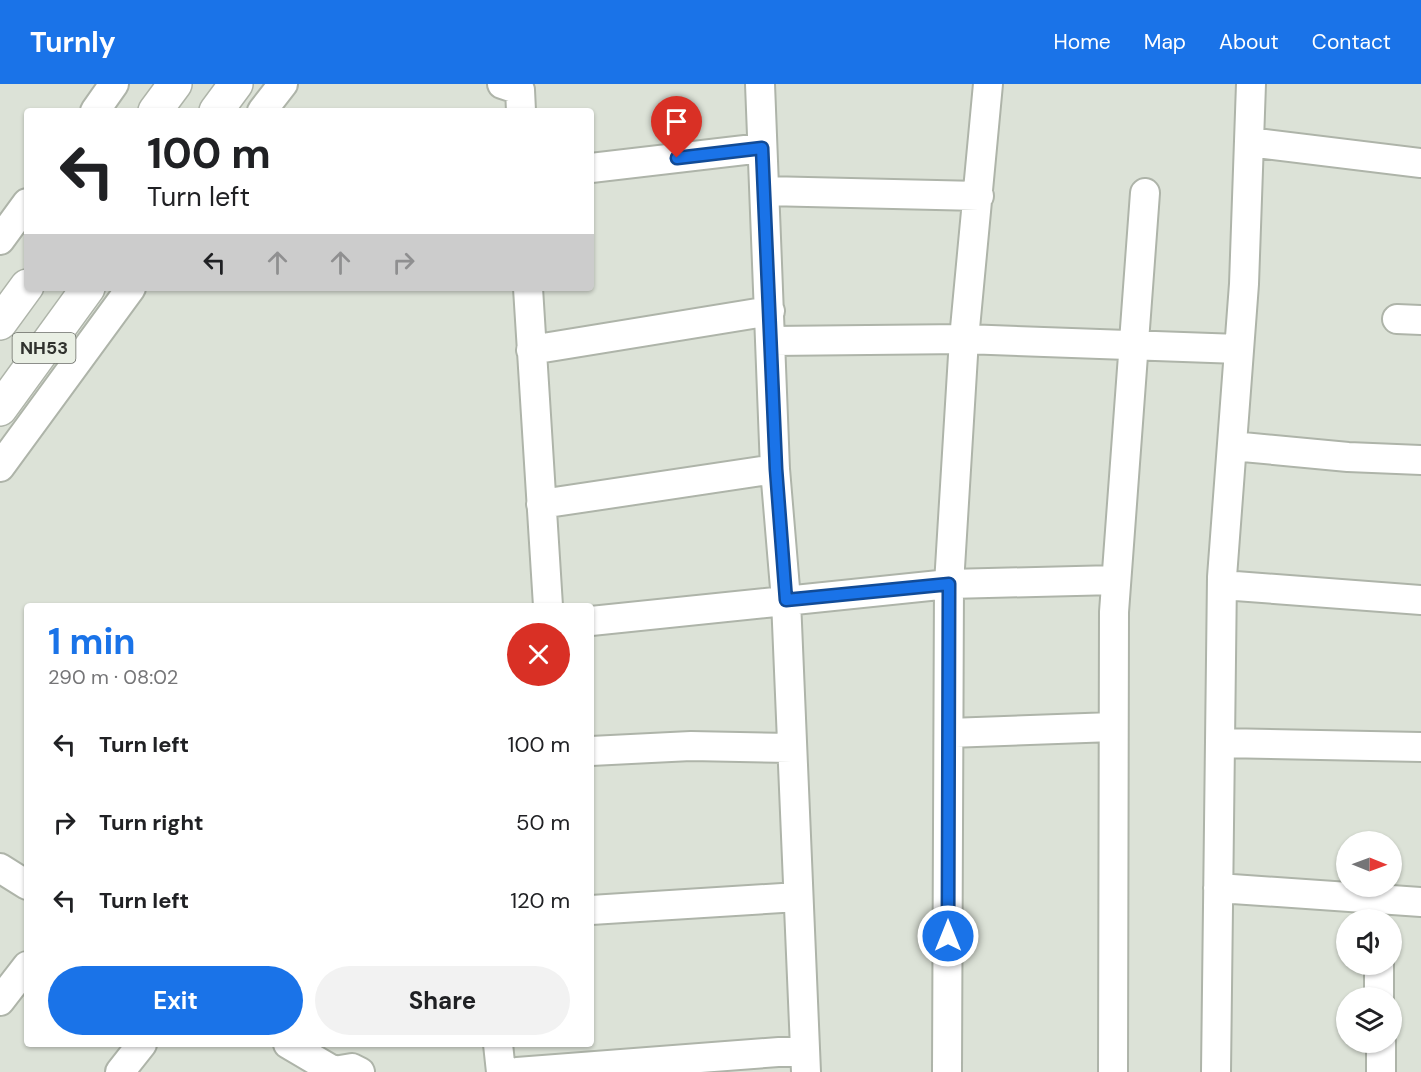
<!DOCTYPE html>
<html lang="en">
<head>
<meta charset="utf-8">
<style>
  body { margin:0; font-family:"DM Sans",sans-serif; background:#f2f2f2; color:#202124; height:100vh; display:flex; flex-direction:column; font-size:22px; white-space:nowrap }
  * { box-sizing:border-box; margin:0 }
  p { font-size:20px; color:#757577 }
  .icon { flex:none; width:33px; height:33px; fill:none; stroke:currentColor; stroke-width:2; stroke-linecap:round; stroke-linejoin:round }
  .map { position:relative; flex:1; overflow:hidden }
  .panel { position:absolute; left:24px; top:519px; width:570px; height:444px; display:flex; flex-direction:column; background:#fff; border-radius:6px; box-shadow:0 2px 4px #0004 }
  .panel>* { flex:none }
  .hud { position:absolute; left:24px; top:24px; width:570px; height:183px; border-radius:6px; box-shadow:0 2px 4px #0004; background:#fff; color:#202124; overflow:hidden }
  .needle { width:39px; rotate:91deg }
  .tools { position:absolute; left:1336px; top:747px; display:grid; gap:12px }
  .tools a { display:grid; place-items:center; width:66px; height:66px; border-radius:50%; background:#fff; box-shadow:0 2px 4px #0004; font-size:30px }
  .pin { position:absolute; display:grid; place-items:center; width:51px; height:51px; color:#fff; margin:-62px -26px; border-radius:50% 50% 50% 0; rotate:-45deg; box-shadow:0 0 6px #0007 }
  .pin .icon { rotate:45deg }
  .me { position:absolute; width:66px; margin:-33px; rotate:0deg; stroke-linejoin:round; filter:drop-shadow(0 0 4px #0008) }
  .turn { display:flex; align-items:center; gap:21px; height:126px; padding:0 24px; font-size:27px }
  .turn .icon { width:78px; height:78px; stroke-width:2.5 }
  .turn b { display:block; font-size:42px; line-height:51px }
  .lanes { display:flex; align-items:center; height:57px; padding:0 24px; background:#0003; justify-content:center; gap:30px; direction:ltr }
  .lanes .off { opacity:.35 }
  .round { display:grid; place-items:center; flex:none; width:63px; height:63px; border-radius:32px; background:#f2f2f2 }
  .overview { display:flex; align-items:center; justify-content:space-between; height:102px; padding:0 24px }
  h1 { font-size:36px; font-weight:700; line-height:45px; color:#1a73e8 }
  .button { display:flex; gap:12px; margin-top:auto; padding:12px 24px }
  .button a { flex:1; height:69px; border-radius:36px; background:#1a73e8; color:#fff; font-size:24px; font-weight:700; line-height:69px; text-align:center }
  .button a+a { background:#f2f2f2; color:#202124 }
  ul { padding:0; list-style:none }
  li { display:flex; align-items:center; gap:18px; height:78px; padding:0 24px }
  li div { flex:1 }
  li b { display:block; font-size:22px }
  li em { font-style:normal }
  header { display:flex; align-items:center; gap:36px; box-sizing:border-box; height:84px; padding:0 30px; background:#1a73e8; color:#fff }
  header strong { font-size:28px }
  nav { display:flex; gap:33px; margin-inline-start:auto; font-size:21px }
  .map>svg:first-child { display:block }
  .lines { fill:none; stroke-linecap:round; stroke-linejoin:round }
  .minor-casing { stroke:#aeb4a9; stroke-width:32 }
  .highway-casing { stroke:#aeb4a9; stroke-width:36 }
  .minor { stroke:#fff; stroke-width:28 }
  .highway { stroke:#fff; stroke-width:33 }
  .route-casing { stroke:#114b97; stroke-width:15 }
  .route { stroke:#1a73e8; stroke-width:10 }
  .labels { text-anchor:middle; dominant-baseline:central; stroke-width:4.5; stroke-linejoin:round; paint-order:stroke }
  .shield { fill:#e9efe4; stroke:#686b65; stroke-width:1.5 }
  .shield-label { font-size:18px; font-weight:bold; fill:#30322e }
</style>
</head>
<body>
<header>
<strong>Turnly</strong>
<nav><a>Home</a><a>Map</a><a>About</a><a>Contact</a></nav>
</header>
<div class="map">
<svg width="1421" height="988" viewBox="0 0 1421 988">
  <rect width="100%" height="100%" fill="#dce2d7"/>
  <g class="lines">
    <g class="minor-casing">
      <path id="minor" d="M 502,0 L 520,6 L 521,27
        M 760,0 L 775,385 L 786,516 L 806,988
        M 95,27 L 114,0
        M 262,27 L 283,0
        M 1249,58 L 1421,79
        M 591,84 L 762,64
        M 765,107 L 979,112
        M 0,156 L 27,119
        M 528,204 L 548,522
        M 1397,235 L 1421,236
        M 772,257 L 964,255 L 1239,265
        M 531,266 L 770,227
        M 1232,362 L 1348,373 L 1421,376
        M 0,383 L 131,204
        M 541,420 L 775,385
        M 1222,501 L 1421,516
        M 591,537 L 949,500 L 1116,496
        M 949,649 L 1113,643
        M 1220,659 L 1421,663
        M 591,667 L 691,662 L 792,664
        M 0,784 L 27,801
        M 1218,804 L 1421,818
        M 591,826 L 798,813
        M 1379,880 L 1379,914
        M 0,917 L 27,882
        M 1381,958 L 1381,988
        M 288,960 L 334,987 L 352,984 L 360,988
        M 498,960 L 501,988
        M 120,988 L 142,960
        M 517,988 L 805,966
        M 947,988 L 949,500 L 964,255 L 988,0
        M 1113,988 L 1114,528 L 1145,109
        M 1216,988 L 1222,493 L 1244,200 L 1251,0"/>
    </g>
    <g class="highway-casing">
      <path id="highway" d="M 155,27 L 175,0
        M 216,27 L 236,0
        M 0,239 L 27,202
        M 0,325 L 88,204"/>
    </g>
    <use href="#minor" class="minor"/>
    <use href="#highway" class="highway"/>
  </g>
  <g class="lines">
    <g class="route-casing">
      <path id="route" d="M 677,74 L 762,64 L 776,385 L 786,516 L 949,500 L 948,852"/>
    </g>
    <use href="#route" class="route"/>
  </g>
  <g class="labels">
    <rect class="shield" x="12.5" y="249" width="63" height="30" rx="4.5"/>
    <g class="shield-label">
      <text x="44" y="264">NH53</text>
    </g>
  </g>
</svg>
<div class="tools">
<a><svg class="needle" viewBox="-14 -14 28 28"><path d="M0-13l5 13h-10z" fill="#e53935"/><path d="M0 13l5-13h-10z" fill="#757577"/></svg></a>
<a><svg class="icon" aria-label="sound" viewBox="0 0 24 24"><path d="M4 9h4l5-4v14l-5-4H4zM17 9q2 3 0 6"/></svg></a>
<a><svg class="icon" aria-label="layers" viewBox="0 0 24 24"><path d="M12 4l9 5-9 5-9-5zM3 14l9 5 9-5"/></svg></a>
</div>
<div class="pin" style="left:677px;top:74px;background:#d93025"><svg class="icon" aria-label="arrive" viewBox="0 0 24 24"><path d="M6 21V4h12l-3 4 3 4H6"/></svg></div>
<svg class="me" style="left:948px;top:852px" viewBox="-20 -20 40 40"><circle r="17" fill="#1a73e8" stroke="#fff" stroke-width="3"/><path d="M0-11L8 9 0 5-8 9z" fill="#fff"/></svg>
<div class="hud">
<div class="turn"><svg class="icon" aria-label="left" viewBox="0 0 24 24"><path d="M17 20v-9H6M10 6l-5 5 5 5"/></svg><div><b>100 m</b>Turn left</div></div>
<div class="lanes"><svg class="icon" aria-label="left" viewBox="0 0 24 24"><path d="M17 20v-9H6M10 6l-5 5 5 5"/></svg><svg class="icon off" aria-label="ahead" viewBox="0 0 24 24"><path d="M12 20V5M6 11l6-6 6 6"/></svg><svg class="icon off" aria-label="ahead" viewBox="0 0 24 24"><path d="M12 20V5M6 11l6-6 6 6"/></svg><svg class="icon off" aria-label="right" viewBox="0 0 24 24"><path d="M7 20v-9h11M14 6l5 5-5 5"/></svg></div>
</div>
<section class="panel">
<div class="overview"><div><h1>1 min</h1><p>290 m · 08:02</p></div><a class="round" style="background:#d93025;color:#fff"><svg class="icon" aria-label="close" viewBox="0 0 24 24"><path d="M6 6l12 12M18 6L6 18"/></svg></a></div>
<ul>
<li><svg class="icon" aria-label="left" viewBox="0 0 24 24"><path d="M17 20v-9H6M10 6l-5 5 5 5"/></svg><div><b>Turn left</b></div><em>100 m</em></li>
<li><svg class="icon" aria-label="right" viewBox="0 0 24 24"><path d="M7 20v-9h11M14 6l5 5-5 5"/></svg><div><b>Turn right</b></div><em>50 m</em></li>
<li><svg class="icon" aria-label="left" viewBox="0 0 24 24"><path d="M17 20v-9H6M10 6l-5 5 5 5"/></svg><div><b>Turn left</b></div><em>120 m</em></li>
</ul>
<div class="button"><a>Exit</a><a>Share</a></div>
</section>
</div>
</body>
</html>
